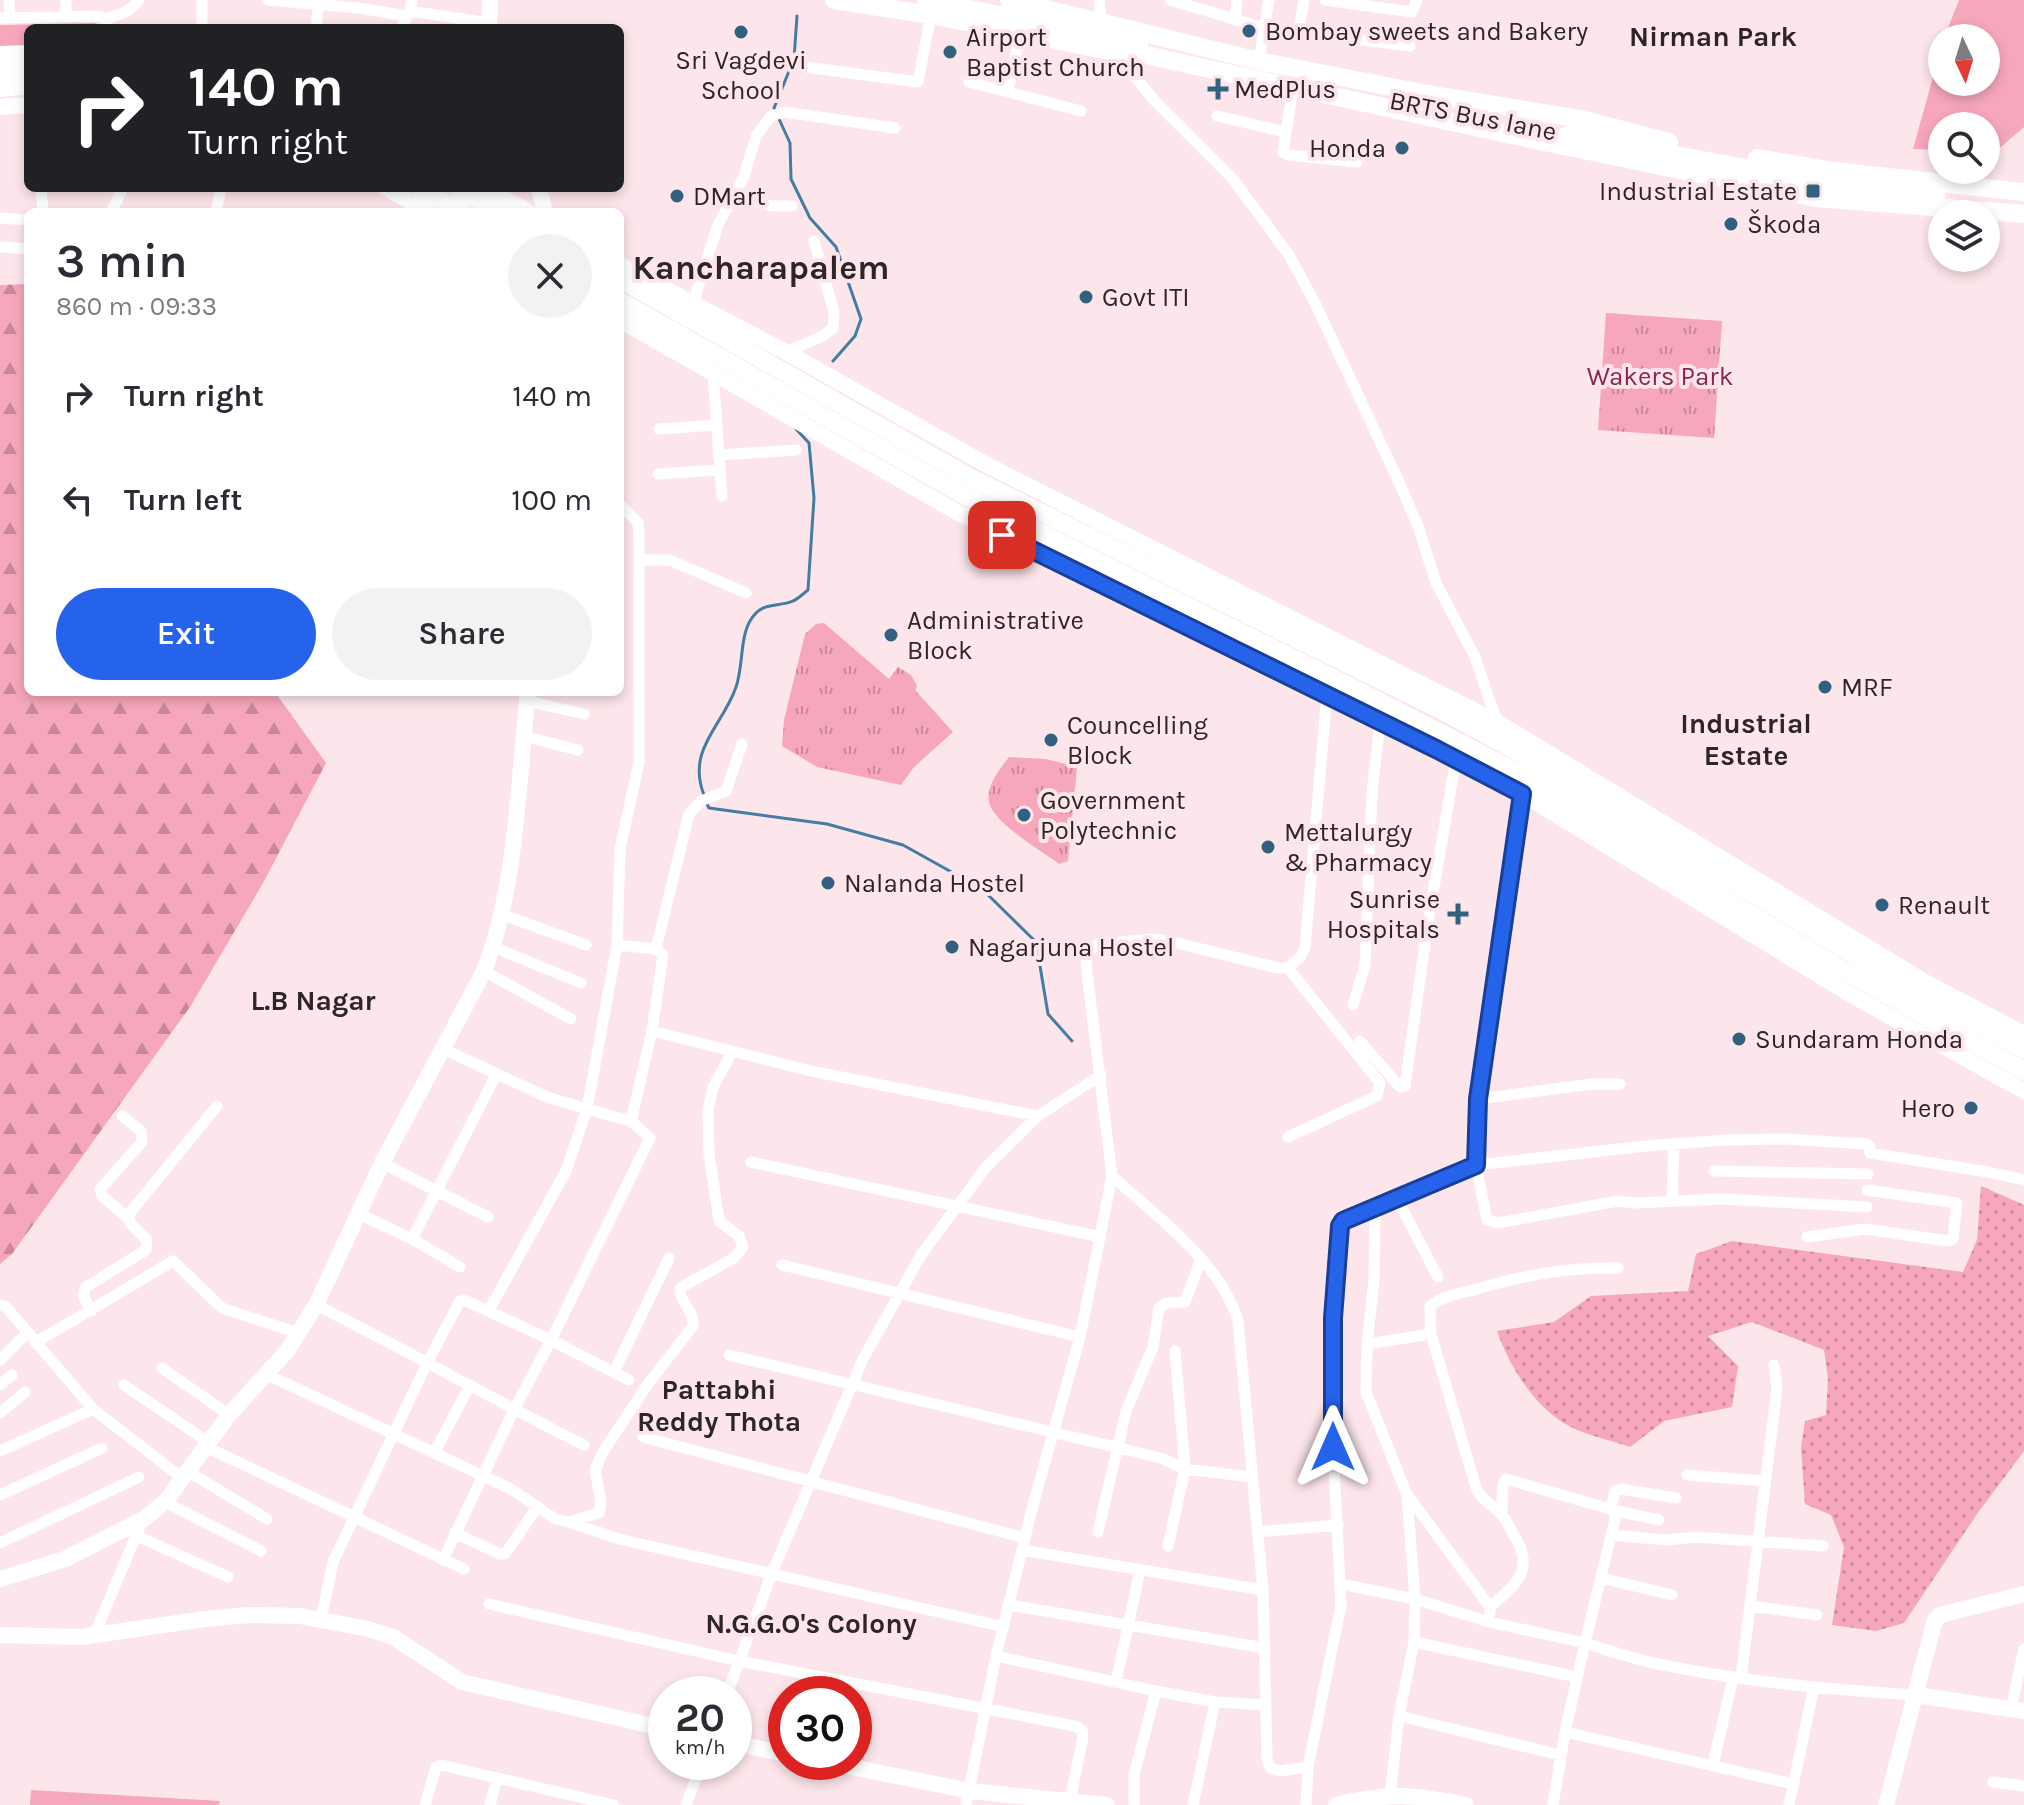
<!DOCTYPE html>
<html lang="en">
<head>
<meta charset="utf-8">
<style>
  body { margin:0; font-family:Karla,sans-serif; background:#f2f2f3; color:#2b2b33; height:100vh; display:flex; flex-direction:column; font-size:30px; white-space:nowrap }
  * { box-sizing:border-box; margin:0 }
  p { font-size:26px; color:#7c7c81 }
  .icon { flex:none; width:44px; height:44px; fill:none; stroke:currentColor; stroke-width:2; stroke-linecap:round; stroke-linejoin:round }
  .map { position:relative; flex:1; overflow:hidden }
  .drawer { position:absolute; left:24px; top:208px; width:600px; height:488px; display:flex; flex-direction:column; background:#fff; border-radius:12px; box-shadow:0 4px 12px #0003 }
  .drawer>* { flex:none }
  .top-card { position:absolute; left:24px; top:24px; width:600px; height:168px; border-radius:12px; box-shadow:0 4px 12px #0003; background:#202124; color:#fff; overflow:hidden }
  .needle { width:52px; rotate:176deg }
  .controls { position:absolute; left:1928px; top:24px; display:grid; gap:16px }
  .controls a { display:grid; place-items:center; width:72px; height:72px; border-radius:50%; background:#fff; box-shadow:0 4px 12px #0003; font-size:40px }
  .speed { position:absolute; left:648px; top:1676px; display:flex; gap:16px; font-size:40px; font-weight:700; text-align:center }
  .speed>* { display:grid; place-content:center; width:104px; height:104px; border-radius:50%; background:#fff; box-shadow:0 4px 12px #0003; line-height:1 }
  .speed small { font-size:20px; font-weight:400 }
  .speed .limit { border:12px solid #d22; background:#fff; color:#111 }
  .pin { position:absolute; display:grid; place-items:center; width:68px; height:68px; color:#fff; margin:-34px; border-radius:16px; box-shadow:0 4px 12px #0006 }
  .me { position:absolute; width:88px; margin:-44px; rotate:0deg; stroke-linejoin:round; filter:drop-shadow(0 0 6px #0008) }
  .turn { display:flex; align-items:center; gap:28px; height:168px; padding:0 32px; font-size:36px }
  .turn .icon { width:104px; height:104px; stroke-width:2.5 }
  .turn b { display:block; font-size:56px; line-height:68px }
  .round { display:grid; place-items:center; flex:none; width:84px; height:84px; border-radius:42px; background:#f2f2f3 }
  .head { display:flex; align-items:center; justify-content:space-between; height:136px; padding:0 32px }
  h1 { font-size:48px; font-weight:600; line-height:60px }
  .button { display:flex; gap:16px; margin-top:auto; padding:16px 32px }
  .button a { flex:1; height:92px; border-radius:48px; background:#2563eb; color:#fff; font-size:32px; font-weight:600; line-height:92px; text-align:center }
  .button a+a { background:#f2f2f3; color:#2b2b33 }
  ul { padding:0; list-style:none }
  li { display:flex; align-items:center; gap:24px; height:104px; padding:0 32px }
  li div { flex:1 }
  li b { display:block; font-size:30px }
  li em { font-style:normal }
  .map>svg:first-child { display:block }
  .grass { fill:url(#grass-dots) }
  .forest { fill:url(#forest-firs) }
  .park { fill:url(#park-tufts) }
  .pitch { fill:#f6a7bb }
  .lines { fill:none; stroke-linecap:round; stroke-linejoin:round }
  .stream { stroke:#457ca1; stroke-width:3 }
  .street { stroke:#fff; stroke-width:11 }
  .secondary { stroke:#fff; stroke-width:16 }
  .primary { stroke:#fff; stroke-width:18 }
  .route-casing { stroke:#184099; stroke-width:20 }
  .route { stroke:#2563eb; stroke-width:14 }
  .poi-dot { fill:#31617f; stroke:#fde6eb; stroke-width:3 }
  .labels { text-anchor:middle; dominant-baseline:central; stroke-width:8; stroke-linejoin:round; paint-order:stroke }
  .poi-label { font-size:26px; fill:#2d2527; stroke:#fde6eb; text-anchor:start }
  .street-label { font-size:26px; fill:#2d2527; stroke:#fde6eb }
  .park-label { font-size:26px; fill:#8e264b; stroke:#fde6eb }
  .neighbourhood-label { font-size:28px; font-weight:bold; fill:#2d2527; stroke:#fde6eb }
  .district-label { font-size:34px; font-weight:bold; fill:#2d2527; stroke:#fde6eb }
</style>
</head>
<body>
<div class="map">
<svg width="2024" height="1805" viewBox="0 0 2024 1805">
  <defs>
    <pattern id="grass-dots" width="8" height="8" patternUnits="userSpaceOnUse" patternTransform="scale(2)"><rect width="8" height="8" fill="#f6a7bb"/><path d="M2 2h.1M6 6h.1" fill="none" stroke="#c88898" stroke-width="1.8" stroke-linecap="round"/></pattern>
    <pattern id="forest-firs" width="22" height="20" patternUnits="userSpaceOnUse" patternTransform="scale(2)"><rect width="22" height="20" fill="#f6a7bb"/><path d="M5 1l3.5 6h-7zM16 11l3.5 6h-7z" fill="#c88898"/></pattern>
    <pattern id="park-tufts" width="24" height="20" patternUnits="userSpaceOnUse" patternTransform="scale(2)"><rect width="24" height="20" fill="#f6a7bb"/><path d="M3 7l-1-3M5 7V3M7 7l1-3M15 17l-1-3M17 17v-4M19 17l1-3" fill="none" stroke="#c88898"/></pattern>
  </defs>
  <rect width="100%" height="100%" fill="#fde6eb"/>
  <path class="grass" d="M 1981,1186 L 2024,1205 L 2024,1451 L 1977,1514 L 1904,1623 L 1876,1631 L 1832,1625 L 1844,1547 L 1831,1515 L 1805,1504 L 1801,1448 L 1805,1421 L 1826,1415 L 1828,1378 L 1824,1350 L 1752,1322 L 1708,1336 L 1738,1366 L 1732,1407 L 1664,1421 L 1630,1447 C 1611,1440 1589,1436 1571,1427 C 1536,1410 1509,1366 1497,1331 L 1554,1322 L 1591,1296 L 1688,1291 L 1696,1254 L 1732,1241 L 1963,1272 L 1977,1240 Z"/>
  <path class="forest" d="M 28,284 L 28,692 L 275,692 L 326,763 L 263,883 L 190,1007 L 12,1254 L 0,1264 L 0,285 Z"/>
  <path class="park" d="M 95,23 L 98,28 L 28,28 L 28,47 L 0,48 L 0,25 Z
    M 1606,313 L 1722,321 L 1714,438 L 1598,430 Z
    M 824,623 L 889,679 L 898,667 L 911,675 L 917,686 L 915,690 L 953,732 L 914,767 L 901,785 L 817,767 L 782,746 L 784,720 L 805,634 L 816,624 Z
    M 1009,757 L 1046,759 L 1077,767 L 1068,861 L 1059,864 C 1042,851 993,823 989,802 C 986,785 1000,769 1009,757 Z"/>
  <path class="pitch" d="M 1959,0 L 2024,0 L 2024,127 L 1995,152 L 1986,152 L 1986,126 L 1942,126 L 1942,150 L 1913,149 L 1942,45 L 1942,82 L 1986,82 L 1986,38 L 1944,38 Z
    M 31,1790 L 220,1801 L 219,1805 L 30,1805 Z"/>
  <g class="lines">
    <path class="stream" d="M 797,16 L 794,59 L 774,108 L 790,143 L 791,179 L 810,218 L 836,247 L 861,319 L 855,336 L 833,361
      M 704,795 C 686,749 723,726 736,687 C 743,668 740,638 750,621 C 762,600 777,608 793,601 C 798,599 804,593 808,590 L 814,498 L 809,443 L 796,429
      M 706,802 L 709,808 L 827,824 L 903,845 L 982,889 L 1036,942 L 1048,1014 L 1072,1041"/>
    <path class="street" d="M 9,0 L 10,18
      M 66,0 L 66,16
      M 202,0 L 202,28
      M 268,0 L 359,8 L 407,16
      M 1099,0 L 1102,27
      M 1170,0 L 1288,35 L 1308,33 L 1410,46
      M 1325,0 L 1412,12 L 1417,0
      M 410,11 L 489,23
      M 0,18 L 99,16 L 105,19 L 109,28
      M 105,19 C 119,15 130,12 139,0
      M 1235,20 L 1237,0
      M 316,28 L 319,0
      M 401,28 L 410,11 L 412,0
      M 1298,34 L 1304,0
      M 1113,50 L 1154,100 L 1233,179 L 1289,255 L 1315,303 L 1398,480 L 1418,526 L 1436,583 L 1475,657 L 1497,722
      M 1259,61 L 1269,0
      M 798,66 L 918,82 L 931,15
      M 969,82 L 1081,111
      M 1293,88 L 1283,152 L 1289,155 L 1357,162
      M 1008,92 L 1020,34
      M 1217,116 L 1286,132
      M 41,188 L 43,212
      M 734,195 L 772,206 L 792,206
      M 111,212 L 123,188
      M 216,212 L 221,188
      M 0,218 L 28,220
      M 0,247 L 28,249
      M 693,303 L 718,225 L 744,176 L 756,136 L 771,116 L 784,112 L 895,128
      M 786,352 L 823,336 L 833,328 L 834,312 L 814,241
      M 713,373 L 722,496
      M 659,429 L 716,425
      M 718,455 L 796,450
      M 658,474 L 720,470
      M 639,560 L 670,560 L 746,593
      M 527,701 L 584,714
      M 523,736 L 578,750
      M 501,914 L 586,945
      M 617,945 L 656,949 L 663,955 L 652,1031 L 631,1121 L 650,1138 L 551,1340 L 629,1380
      M 493,947 L 581,983
      M 656,949 L 689,814 L 701,801 L 726,791 L 742,744
      M 484,971 L 571,1019
      M 1353,1005 L 1365,965 L 1372,792 L 1380,721
      M 652,1031 L 811,1071 L 1038,1116
      M 1360,1041 L 1400,1087 L 1405,1086 L 1428,922 L 1456,759
      M 443,1049 L 547,1097 L 587,1109 L 617,945 L 620,849 L 639,762 L 639,534 L 638,523 L 620,504
      M 1478,1099 L 1592,1084 L 1620,1084
      M 122,1116 L 141,1131 L 142,1142 L 100,1189 L 102,1196 L 128,1218
      M 1288,1137 L 1377,1096 L 1380,1083 L 1288,968
      M 751,1162 L 1101,1237
      M 382,1163 L 488,1217
      M 1714,1171 L 1868,1174
      M 1112,1176 C 1157,1217 1221,1262 1238,1321 L 1263,1590 L 1267,1759 L 1270,1768 L 1279,1771 L 1308,1767
      M 1396,1197 L 1438,1277
      M 1672,1201 L 1674,1143
      M 1375,1206 L 1476,1165 L 1478,1099 L 1522,794
      M 1867,1207 L 1723,1199 L 1635,1203 L 1618,1201 L 1498,1223 L 1487,1220 L 1476,1165 L 1646,1146 L 1727,1140 L 1787,1139 L 1867,1144 L 1870,1147 L 1870,1153 L 1988,1172 L 2024,1180
      M 359,1214 L 412,1239 L 460,1267
      M 1807,1237 L 1865,1229 L 1948,1241 L 1953,1239 L 1957,1203 L 1867,1190
      M 412,1239 L 496,1075
      M 782,1265 L 1080,1337
      M 0,1305 L 6,1307 L 93,1409 L 182,1478
      M 316,1305 C 406,1350 494,1400 584,1445
      M 489,1310 L 566,1171 L 587,1109 L 631,1121
      M 91,1311 L 83,1295 L 86,1287 L 146,1250 L 147,1240 L 130,1223 L 129,1214 L 217,1106
      M 1431,1334 L 1430,1306 C 1443,1296 1461,1293 1477,1289 C 1526,1275 1567,1267 1618,1268
      M 35,1343 L 173,1261 L 222,1308 L 298,1333
      M 1367,1344 L 1431,1334 L 1476,1488 C 1482,1501 1492,1504 1501,1514 C 1507,1520 1510,1529 1514,1535 C 1536,1571 1516,1584 1490,1607
      M 729,1355 L 1161,1458 L 1185,1469 L 1252,1477
      M 0,1360 L 27,1333
      M 162,1368 L 229,1415
      M 614,1372 L 669,1258
      M 268,1375 L 511,1489 L 555,1519 L 568,1522 L 599,1513 L 601,1502 L 595,1470 L 603,1452 L 648,1384 L 693,1326 C 695,1311 679,1302 680,1288 L 734,1258 L 743,1247 L 739,1236 L 719,1221 L 709,1154 L 708,1110 L 713,1087 L 732,1052
      M 0,1385 L 12,1375
      M 124,1385 L 208,1442
      M 0,1413 L 25,1392
      M 643,1437 L 1025,1538
      M 204,1446 L 464,1569
      M 0,1451 L 93,1409
      M 434,1453 L 470,1385
      M 187,1471 L 267,1519
      M 1687,1475 L 1765,1481
      M 0,1495 L 102,1448
      M 1409,1497 L 1490,1607 L 1490,1613
      M 165,1502 L 261,1551
      M 1611,1510 L 1615,1491 L 1621,1489 L 1676,1498
      M 1501,1514 C 1504,1503 1500,1487 1506,1479 L 1617,1511 L 1659,1520
      M 569,1522 L 619,1539 L 1004,1627
      M 1098,1532 L 1126,1411 L 1153,1347 L 1159,1308 L 1166,1303 L 1185,1302 L 1201,1259
      M 1258,1532 L 1338,1525
      M 455,1533 L 500,1554 L 505,1554 L 538,1506
      M 135,1535 L 228,1577
      M 1611,1535 L 1667,1540 L 1695,1537 L 1823,1546
      M 0,1543 L 139,1477
      M 1168,1546 L 1185,1469 L 1175,1351
      M 1022,1550 L 1263,1590
      M 1601,1578 L 1672,1595
      M 1341,1584 L 1415,1599 L 1489,1622 L 1585,1643 L 1617,1511
      M 489,1604 L 739,1661 L 1075,1726 L 1082,1730 L 1083,1737 L 1069,1805
      M 1009,1605 L 1265,1648
      M 1750,1606 L 1817,1615
      M 321,1619 L 333,1562 L 428,1361 L 460,1301 L 464,1300 L 551,1340 L 514,1410 L 443,1560
      M 94,1636 L 143,1519
      M 1414,1642 L 1577,1677
      M 996,1656 L 1156,1691
      M 1741,1678 L 1777,1389 L 1774,1365
      M 1116,1682 L 1140,1570
      M 727,1694 L 772,1573 L 863,1359 L 921,1255 L 986,1167 L 1038,1116 L 1101,1075
      M 2011,1709 L 2024,1649
      M 1399,1716 L 1560,1755
      M 1565,1732 L 1585,1643 C 1611,1651 1637,1660 1663,1665 C 1746,1682 1831,1690 1916,1695
      M 1713,1765 L 1733,1678
      M 1993,1782 L 2024,1786
      M 425,1805 L 436,1767 L 441,1765 L 614,1805
      M 490,1805 L 497,1779
      M 686,1805 L 702,1762
      M 966,1805 L 996,1656 L 1033,1505 L 1080,1337 L 1112,1176 L 1086,965 C 1087,954 1089,950 1098,944 L 1153,939 L 1169,941 L 1278,968 L 1288,968 L 1301,956 L 1305,947 L 1327,694
      M 1134,1805 L 1134,1775 L 1156,1691 L 1215,1702 L 1266,1705
      M 1193,1805 L 1215,1702
      M 1306,1805 L 1308,1767 L 1341,1605 L 1333,1447 L 1333,1318 L 1339,1233 L 1343,1221 L 1375,1206 L 1374,1280 L 1367,1344 L 1366,1392 L 1407,1495 L 1415,1599 L 1414,1642 L 1399,1716 L 1390,1795
      M 1553,1805 L 1565,1732 L 1793,1784
      M 1789,1805 L 1814,1687"/>
    <path class="secondary" d="M 489,28 L 490,0
      M 0,54 L 28,53
      M 0,107 L 28,105
      M 386,188 L 429,212
      M 485,188 L 529,212
      M 539,188 L 545,212
      M 620,265 L 786,352 L 985,464 L 1497,722 L 1925,982 L 2024,1034
      M 620,320 L 955,511 L 1438,750 L 1522,794 L 1848,993 L 2024,1091
      M 0,1579 L 65,1559 L 144,1519 L 165,1502 L 229,1415 L 287,1351 L 316,1305 L 382,1163 L 484,971 C 517,886 518,782 528,692
      M 0,1635 L 81,1637 L 205,1619 L 248,1615 L 300,1616 L 368,1629 L 393,1637 L 462,1682 L 666,1729
      M 1916,1695 L 2024,1711
      M 734,1743 L 786,1754
      M 827,1762 L 970,1791 L 1107,1805
      M 1336,1805 C 1390,1792 1412,1794 1466,1805
      M 1886,1805 L 1935,1620 L 1940,1615 L 2024,1594"/>
    <path class="primary" d="M 834,0 L 931,15 L 1114,52 L 1141,54 L 1530,139 L 1816,198 L 2024,214
      M 926,0 L 1139,44
      M 1009,0 L 1259,61 L 1427,94 L 1580,119 L 1669,142
      M 0,71 L 28,69
      M 0,88 L 28,85
      M 1567,135 L 1815,181 L 1936,195
      M 1757,158 L 1834,171 L 2024,192
      M 420,188 L 463,212
      M 457,188 L 501,212
      M 620,279 L 969,477 L 1443,711 L 1515,750 L 1867,963 L 2024,1050
      M 620,301 L 962,494 L 1359,691 L 1528,778 L 1839,968 L 2024,1071"/>
  </g>
  <g class="lines">
    <g class="route-casing">
      <path id="route" d="M 1002,535 L 1438,750 L 1522,794 L 1478,1099 L 1476,1165 L 1343,1221 L 1340,1226 L 1333,1318 L 1333,1447"/>
    </g>
    <use href="#route" class="route"/>
  </g>
  <g class="poi-dot">
    <circle cx="1249" cy="31" r="8"/>
    <circle cx="741" cy="32" r="8"/>
    <circle cx="950" cy="52" r="8"/>
    <path d="M1214 77h8v8h8v8h-8v8h-8v-8h-8v-8h8z"/>
    <circle cx="1402" cy="148" r="8"/>
    <rect x="1805" y="183" width="16" height="16" rx="4"/>
    <circle cx="677" cy="196" r="8"/>
    <circle cx="1731" cy="224" r="8"/>
    <circle cx="1086" cy="297" r="8"/>
    <circle cx="891" cy="635" r="8"/>
    <circle cx="1825" cy="687" r="8"/>
    <circle cx="1051" cy="740" r="8"/>
    <circle cx="1024" cy="815" r="8"/>
    <circle cx="1268" cy="847" r="8"/>
    <circle cx="828" cy="883" r="8"/>
    <circle cx="1882" cy="905" r="8"/>
    <path d="M1454 902h8v8h8v8h-8v8h-8v-8h-8v-8h8z"/>
    <circle cx="952" cy="947" r="8"/>
    <circle cx="1739" cy="1039" r="8"/>
    <circle cx="1971" cy="1108" r="8"/>
  </g>
  <g class="labels">
    <g class="poi-label">
      <text x="1265" y="31">Bombay sweets and Bakery</text>
      <text x="966" y="37">Airport<tspan x="966" dy="30">Baptist Church</tspan></text>
      <text x="741" y="60" text-anchor="middle">Sri Vagdevi<tspan x="741" dy="30">School</tspan></text>
      <text x="1234" y="89">MedPlus</text>
      <text x="1386" y="148" text-anchor="end">Honda</text>
      <text x="1797" y="191" text-anchor="end">Industrial Estate</text>
      <text x="693" y="196">DMart</text>
      <text x="1747" y="224">Škoda</text>
      <text x="1102" y="297">Govt ITI</text>
      <text x="907" y="620">Administrative<tspan x="907" dy="30">Block</tspan></text>
      <text x="1841" y="687">MRF</text>
      <text x="1067" y="725">Councelling<tspan x="1067" dy="30">Block</tspan></text>
      <text x="1040" y="800">Government<tspan x="1040" dy="30">Polytechnic</tspan></text>
      <text x="1284" y="832">Mettalurgy<tspan x="1284" dy="30">&amp; Pharmacy</tspan></text>
      <text x="844" y="883">Nalanda Hostel</text>
      <text x="1440" y="899" text-anchor="end">Sunrise<tspan x="1440" dy="30">Hospitals</tspan></text>
      <text x="1898" y="905">Renault</text>
      <text x="968" y="947">Nagarjuna Hostel</text>
      <text x="1755" y="1039">Sundaram Honda</text>
      <text x="1955" y="1108" text-anchor="end">Hero</text>
    </g>
    <g class="street-label">
      <text transform="translate(1473 116) rotate(11)">BRTS Bus lane</text>
    </g>
    <g class="park-label">
      <text x="1660" y="376">Wakers Park</text>
    </g>
    <g class="neighbourhood-label">
      <text x="1713" y="36">Nirman Park</text>
      <text x="1746" y="723">Industrial<tspan x="1746" dy="32">Estate</tspan></text>
      <text x="313" y="1000">L.B Nagar</text>
      <text x="719" y="1389">Pattabhi<tspan x="719" dy="32">Reddy Thota</tspan></text>
      <text x="811" y="1623">N.G.G.O's Colony</text>
    </g>
    <g class="district-label">
      <text x="761" y="268">Kancharapalem</text>
    </g>
  </g>
</svg>
<div class="controls">
<a><svg class="needle" viewBox="-14 -14 28 28"><path d="M0-13l5 13h-10z" fill="#e53935"/><path d="M0 13l5-13h-10z" fill="#7c7c81"/></svg></a>
<a><svg class="icon" aria-label="search" viewBox="0 0 24 24"><circle cx="10" cy="10" r="6"/><path d="M15 15l6 6"/></svg></a>
<a><svg class="icon" aria-label="layers" viewBox="0 0 24 24"><path d="M12 4l9 5-9 5-9-5zM3 14l9 5 9-5"/></svg></a>
</div>
<div class="speed"><div>20<small>km/h</small></div><div class="limit">30</div></div>
<div class="pin" style="left:1002px;top:535px;background:#d93025"><svg class="icon" aria-label="arrive" viewBox="0 0 24 24"><path d="M6 21V4h12l-3 4 3 4H6"/></svg></div>
<svg class="me" style="left:1333px;top:1447px" viewBox="-20 -20 40 40"><path d="M0-17L14 15 0 8-14 15z" fill="#2563eb" stroke="#fff" stroke-width="4"/></svg>
<div class="top-card">
<div class="turn"><svg class="icon" aria-label="right" viewBox="0 0 24 24"><path d="M7 20v-9h11M14 6l5 5-5 5"/></svg><div><b>140 m</b>Turn right</div></div>
</div>
<section class="drawer">
<div class="head"><div><h1>3 min</h1><p>860 m · 09:33</p></div><a class="round"><svg class="icon" aria-label="close" viewBox="0 0 24 24"><path d="M6 6l12 12M18 6L6 18"/></svg></a></div>
<ul>
<li><svg class="icon" aria-label="right" viewBox="0 0 24 24"><path d="M7 20v-9h11M14 6l5 5-5 5"/></svg><div><b>Turn right</b></div><em>140 m</em></li>
<li><svg class="icon" aria-label="left" viewBox="0 0 24 24"><path d="M17 20v-9H6M10 6l-5 5 5 5"/></svg><div><b>Turn left</b></div><em>100 m</em></li>
</ul>
<div class="button"><a>Exit</a><a>Share</a></div>
</section>
</div>
</body>
</html>
